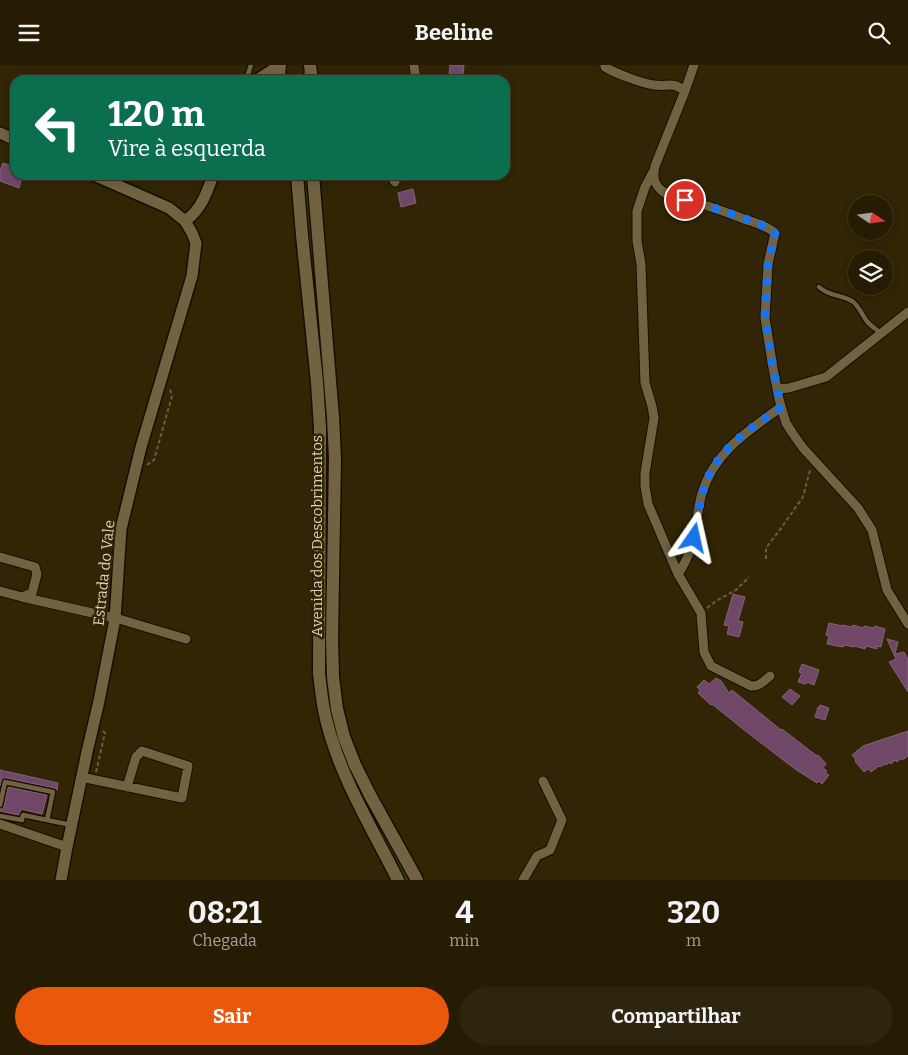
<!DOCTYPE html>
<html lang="pt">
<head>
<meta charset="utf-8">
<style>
  body { margin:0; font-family:Bitter,serif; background:#2e250e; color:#f1f3f6; height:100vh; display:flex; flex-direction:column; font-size:19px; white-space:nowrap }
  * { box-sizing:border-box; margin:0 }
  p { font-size:16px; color:#a4a19a }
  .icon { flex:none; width:28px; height:28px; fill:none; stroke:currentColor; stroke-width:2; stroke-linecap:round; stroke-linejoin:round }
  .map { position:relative; height:815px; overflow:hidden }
  .details { display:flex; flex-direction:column; background:#261c04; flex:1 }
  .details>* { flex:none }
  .guide { position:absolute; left:10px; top:10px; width:500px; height:105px; border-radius:15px; box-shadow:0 2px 8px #0003,0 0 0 1px #423a26; background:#0b6e4f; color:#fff; overflow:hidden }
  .needle { width:32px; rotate:103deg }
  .controls { position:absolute; left:848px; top:130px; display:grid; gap:10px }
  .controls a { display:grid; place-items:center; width:45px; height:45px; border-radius:50%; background:#261c04; box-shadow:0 2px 8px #0003,0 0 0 1px #423a26; font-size:25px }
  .pin { position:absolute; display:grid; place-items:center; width:42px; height:42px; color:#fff; margin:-21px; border:2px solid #fff; border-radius:50%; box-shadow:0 1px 5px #0007 }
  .me { position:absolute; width:55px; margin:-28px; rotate:11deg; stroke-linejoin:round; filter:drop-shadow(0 0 4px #0008) }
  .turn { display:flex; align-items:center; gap:18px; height:105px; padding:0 15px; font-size:22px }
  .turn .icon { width:65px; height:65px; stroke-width:2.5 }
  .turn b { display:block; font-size:35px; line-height:42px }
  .eta { display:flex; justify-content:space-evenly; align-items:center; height:85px; text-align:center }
  .eta b { font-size:30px; font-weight:700; line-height:35px }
  .primary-button { display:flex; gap:10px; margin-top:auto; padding:10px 15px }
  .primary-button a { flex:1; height:58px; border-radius:30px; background:#ea580c; color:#fff; font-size:20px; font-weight:700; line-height:58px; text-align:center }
  .primary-button a+a { background:#2e250e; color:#f1f3f6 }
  header { display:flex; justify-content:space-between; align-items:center; height:65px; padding:0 15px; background:#261c04; font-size:22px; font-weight:700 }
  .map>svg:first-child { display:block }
  .grass { fill:#324212 }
  .building { fill:#714768; stroke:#81647a }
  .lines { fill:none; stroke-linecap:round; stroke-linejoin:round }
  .service-casing { stroke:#180e00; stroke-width:7 }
  .minor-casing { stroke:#180e00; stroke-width:11 }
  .tertiary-casing { stroke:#180e00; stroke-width:14 }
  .secondary-casing { stroke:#180e00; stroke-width:15 }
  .path { stroke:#685c41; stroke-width:2; stroke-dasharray:4 2.5; stroke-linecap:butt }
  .service { stroke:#716242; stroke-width:4.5 }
  .minor { stroke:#716242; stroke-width:9 }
  .tertiary { stroke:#716242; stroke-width:11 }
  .secondary { stroke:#716242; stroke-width:12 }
  .route { stroke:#1a73e8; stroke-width:9; stroke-dasharray:0 16.2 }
  .labels { text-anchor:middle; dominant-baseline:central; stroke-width:5; stroke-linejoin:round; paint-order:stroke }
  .street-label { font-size:15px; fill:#d9d1c0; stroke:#322505 }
</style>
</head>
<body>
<header><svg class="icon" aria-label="menu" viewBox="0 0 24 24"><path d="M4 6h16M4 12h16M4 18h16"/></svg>Beeline<svg class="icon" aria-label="search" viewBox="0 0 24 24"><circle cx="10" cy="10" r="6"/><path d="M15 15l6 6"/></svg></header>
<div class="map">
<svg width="908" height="815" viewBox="0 0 908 815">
  <rect width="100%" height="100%" fill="#322505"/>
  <path class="grass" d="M 302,110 L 305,110 L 306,115 L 328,352 L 333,648 L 410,815 L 404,815 L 359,729 L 345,697 L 330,653 L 325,615 L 324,575 Z"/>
  <path class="building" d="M 450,0 L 464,0 L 463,12 L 449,11 Z
    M 3,98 L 15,102 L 15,110 L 23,110 L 19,123 L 0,116 L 0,105 Z
    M 413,124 L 416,138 L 401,142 L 398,128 Z
    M 733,529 L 745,532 L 738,556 L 743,557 L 739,572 L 727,569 L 729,561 L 724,560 Z
    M 829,558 L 842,561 L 842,560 L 852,562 L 853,560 L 863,563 L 864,561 L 874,563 L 875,561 L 885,564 L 881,582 L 877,581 L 877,584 L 866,581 L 865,584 L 855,581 L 854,582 L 844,580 L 843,582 L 827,579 L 829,571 L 826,570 Z
    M 887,574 L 898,577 L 895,589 L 904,587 L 908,594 L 908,627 L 889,597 L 896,594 Z
    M 802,599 L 819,605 L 814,620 L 807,617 L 806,619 L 798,617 L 802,608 L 799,607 Z
    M 716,613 L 721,616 L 729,628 L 732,625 L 781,665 L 782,664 L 817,691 L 818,690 L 826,699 L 823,703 L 827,706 L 825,708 L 829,710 L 822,719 L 819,716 L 817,718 L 795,704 L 743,664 L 712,639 L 711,640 L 698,628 L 700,625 L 697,622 L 704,615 L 709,619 Z
    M 790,624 L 800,631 L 792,640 L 782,632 Z
    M 820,640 L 829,643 L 825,655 L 815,652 L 818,642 L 819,643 Z
    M 908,666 L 908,691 L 902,695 L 901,693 L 897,697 L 895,695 L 891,699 L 890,697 L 886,700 L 885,699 L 880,702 L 879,701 L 871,707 L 868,704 L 864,707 L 855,696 L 856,695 L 852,690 L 863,681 Z
    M 0,705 L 58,718 L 57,725 L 54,723 L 6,713 L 2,715 L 0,721 Z
    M 8,722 L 47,730 L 42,749 L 21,744 L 19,750 L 0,746 L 0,744 L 3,743 L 4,741 Z"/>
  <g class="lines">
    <g class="service-casing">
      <path id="service" d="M 246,15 L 251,0
        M 819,222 C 828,231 842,230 852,236 C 859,241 861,248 866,255 C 869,260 876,264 881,268
        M 0,740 L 5,717 L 53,727 L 47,755 L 23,750 L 22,755 L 0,751
        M 47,755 L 71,760"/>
    </g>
    <g class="minor-casing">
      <path id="minor" d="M 414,0 L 416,15
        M 605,0 L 605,2 C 617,9 641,18 654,20 C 669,22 671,16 685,26
        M 694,0 L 685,26 L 655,101 C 653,110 653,118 661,125 C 670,133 685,135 697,138 C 713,142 728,148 744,154 C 755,158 766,160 775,168 L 768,199 L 765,253 L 773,303 L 779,334 L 786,358 L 793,369 L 803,383 L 858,443 L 872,465 L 887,525 L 908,559
        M 653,107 L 645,122 L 637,146 L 637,176 L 641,199 L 645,318 L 652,341 L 654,353 L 645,408 L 645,421 L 648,439 L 678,509 L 701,548 L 704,587 L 711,601 L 751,621 C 759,622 764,616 770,611
        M 391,110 L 395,117
        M 777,324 L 789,323 L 826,312 L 908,247
        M 0,492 L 35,502 L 37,509 L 32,528 L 22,532 L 0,526
        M 678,509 C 697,482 694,458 702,428 C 715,386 747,367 781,342
        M 22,532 L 119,554 L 186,574
        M 81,712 L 182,733 L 188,701 L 142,686 L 136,692 L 127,722
        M 0,759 L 67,782
        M 523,815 L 537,791 L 550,785 L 562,755 L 543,716"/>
    </g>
    <g class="tertiary-casing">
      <path id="tertiary" d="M 257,15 L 280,0
        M 0,68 L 15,75
        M 185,156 C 201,145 207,128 213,110
        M 61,815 L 67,782 L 87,687 L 99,636 L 115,554 L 121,464 L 141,382 L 192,211 L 196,178 L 192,168 L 185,156 L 169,143 L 94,110"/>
    </g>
    <g class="secondary-casing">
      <path id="secondary" d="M 280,0 L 279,9 L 282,15
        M 308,15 L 311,8 L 310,0
        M 297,110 L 302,170 L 317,317 L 320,363 L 319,608 C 321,624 322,639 326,654 C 340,712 372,763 398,815
        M 313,110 L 333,352 L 335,394 L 332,574 L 333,612 L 337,644 L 344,672 L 355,700 L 370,730 L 417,815"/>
    </g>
    <path class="path" d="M 147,400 L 154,395 L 172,331 L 170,324
      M 766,494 L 766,483 L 779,466 L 803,432 L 810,405
      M 707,543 L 716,536 L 736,525 L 749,512
      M 96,707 L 105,668 L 103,666"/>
    <use href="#service" class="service"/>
    <use href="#minor" class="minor"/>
    <use href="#tertiary" class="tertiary"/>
    <use href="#secondary" class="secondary"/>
  </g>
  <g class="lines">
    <path class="route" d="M 685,135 C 705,140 724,146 743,153 C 754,157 766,160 775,168 L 768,199 L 765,253 L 773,303 L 781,342 C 755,361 724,379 709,410 C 700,429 698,452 694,473"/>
  </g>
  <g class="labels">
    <g class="street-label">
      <text transform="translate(317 471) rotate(-90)">Avenida dos Descobrimentos</text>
      <text transform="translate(104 508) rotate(-84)">Estrada do Vale</text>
    </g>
  </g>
</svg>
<div class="controls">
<a><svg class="needle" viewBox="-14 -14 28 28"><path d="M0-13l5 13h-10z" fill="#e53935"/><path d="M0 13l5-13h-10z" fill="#a4a19a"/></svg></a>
<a><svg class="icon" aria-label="layers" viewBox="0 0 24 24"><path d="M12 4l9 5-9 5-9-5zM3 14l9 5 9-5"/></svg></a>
</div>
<div class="pin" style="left:685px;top:135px;background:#d93025"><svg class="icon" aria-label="arrive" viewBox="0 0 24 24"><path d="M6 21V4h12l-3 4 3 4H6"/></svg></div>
<svg class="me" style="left:694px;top:473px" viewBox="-20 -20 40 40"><path d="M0-17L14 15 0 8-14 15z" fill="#1a73e8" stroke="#fff" stroke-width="4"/></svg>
<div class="guide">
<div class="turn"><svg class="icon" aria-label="left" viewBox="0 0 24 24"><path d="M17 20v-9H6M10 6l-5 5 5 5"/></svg><div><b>120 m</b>Vire à esquerda</div></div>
</div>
</div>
<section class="details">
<div class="eta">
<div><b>08:21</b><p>Chegada</p></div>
<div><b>4</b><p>min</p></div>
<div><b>320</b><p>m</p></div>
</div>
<div class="primary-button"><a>Sair</a><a>Compartilhar</a></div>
</section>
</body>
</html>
